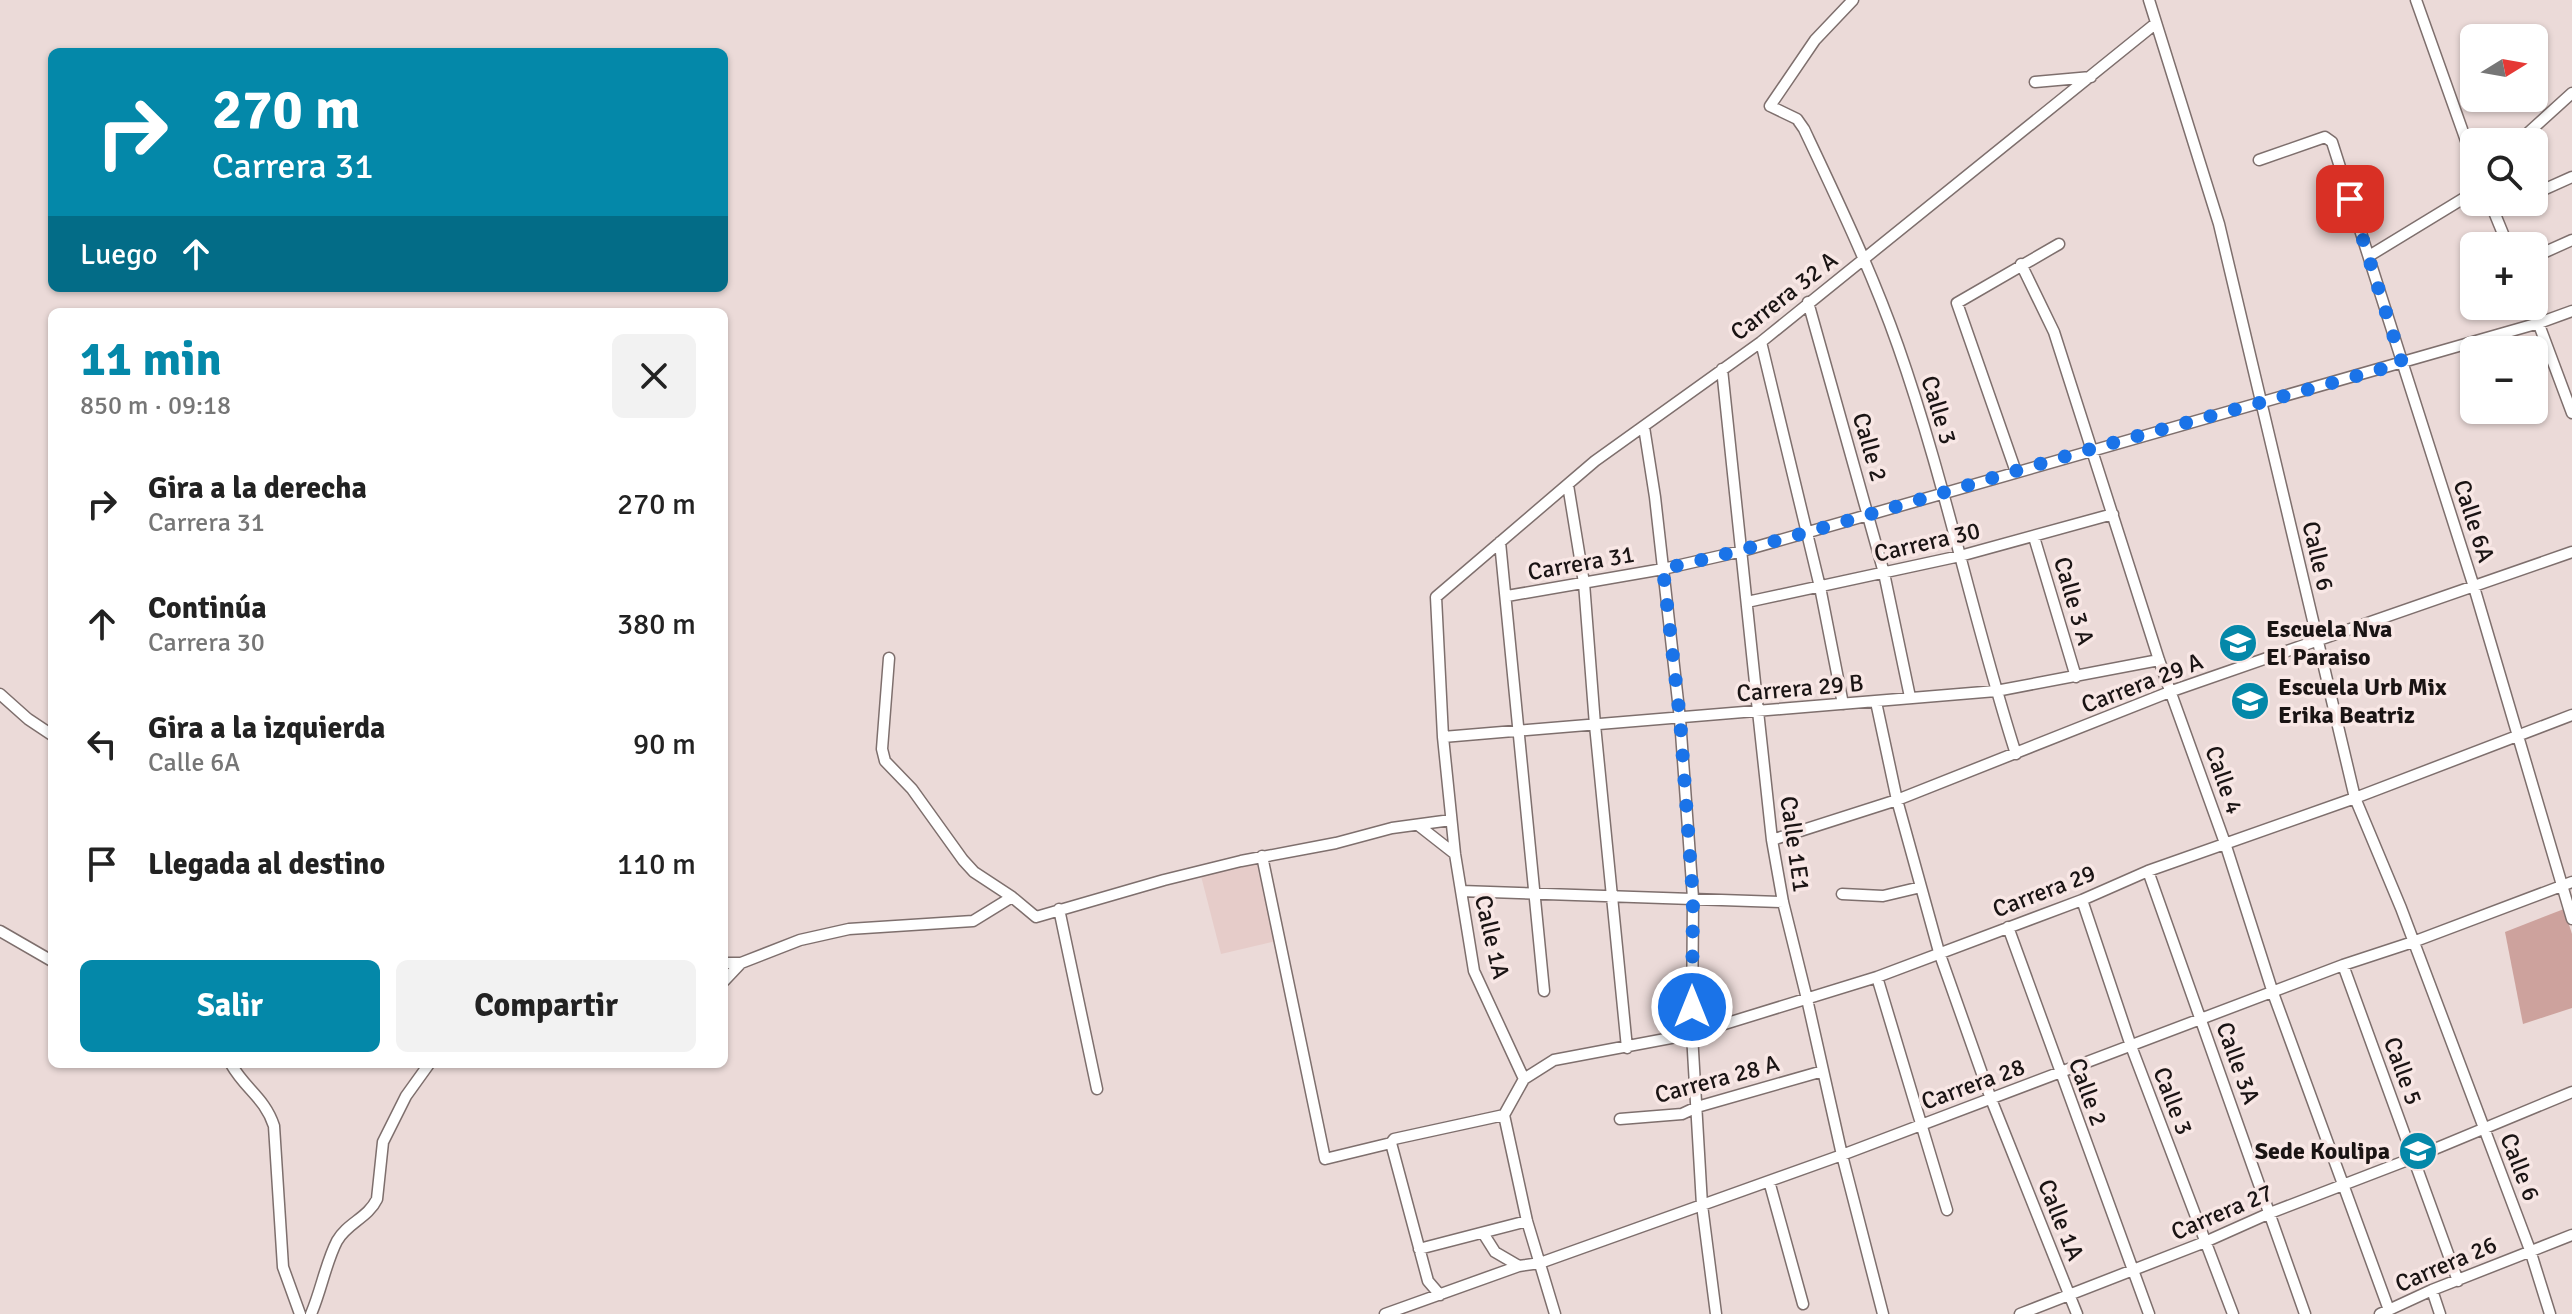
<!DOCTYPE html>
<html lang="es">
<head>
<meta charset="utf-8">
<style>
  body { margin:0; font-family:Signika,sans-serif; background:#f2f2f2; color:#222; height:100vh; display:flex; flex-direction:column; font-size:30px; white-space:nowrap }
  * { box-sizing:border-box; margin:0 }
  p { font-size:26px; color:#767676 }
  .icon { flex:none; width:44px; height:44px; fill:none; stroke:currentColor; stroke-width:2; stroke-linecap:round; stroke-linejoin:round }
  .map { position:relative; flex:1; overflow:hidden }
  .sheet { position:absolute; left:48px; top:308px; width:680px; height:760px; display:flex; flex-direction:column; background:#fff; border-radius:12px; box-shadow:0 2px 6px #0004 }
  .sheet>* { flex:none }
  .banner { position:absolute; left:48px; top:48px; width:680px; height:244px; border-radius:12px; box-shadow:0 2px 6px #0004; background:#0488a9; color:#fff; overflow:hidden }
  .needle { width:52px; rotate:79deg }
  .tools { position:absolute; left:2460px; top:24px; display:grid; gap:16px }
  .tools a { display:grid; place-items:center; width:88px; height:88px; border-radius:12px; background:#fff; box-shadow:0 2px 6px #0004; font-size:40px }
  .pin { position:absolute; display:grid; place-items:center; width:68px; height:68px; color:#fff; margin:-34px; border-radius:16px; box-shadow:0 4px 12px #0006 }
  .me { position:absolute; width:88px; margin:-44px; rotate:0deg; stroke-linejoin:round; filter:drop-shadow(0 0 6px #0008) }
  .turn { display:flex; align-items:center; gap:28px; height:168px; padding:0 32px; font-size:36px }
  .turn .icon { width:104px; height:104px; stroke-width:2.5 }
  .turn b { display:block; font-size:56px; line-height:68px }
  .then { display:flex; align-items:center; height:76px; padding:0 32px; background:#0003; gap:16px; font-size:30px }
  .round { display:grid; place-items:center; flex:none; width:84px; height:84px; border-radius:12px; background:#f2f2f2 }
  .overview { display:flex; align-items:center; justify-content:space-between; height:136px; padding:0 32px }
  h1 { font-size:48px; font-weight:700; line-height:60px; color:#0488a9 }
  .action { display:flex; gap:16px; margin-top:auto; padding:16px 32px }
  .action a { flex:1; height:92px; border-radius:12px; background:#0488a9; color:#fff; font-size:32px; font-weight:700; line-height:92px; text-align:center }
  .action a+a { background:#f2f2f2; color:#222 }
  ul { padding:0; list-style:none }
  li { display:flex; align-items:center; gap:24px; height:120px; padding:0 32px }
  li div { flex:1 }
  li b { display:block; font-size:30px }
  li em { font-style:normal }
  .map>svg:first-child { display:block }
  .built { fill:#e6ccc9 }
  .green { fill:#cda29d }
  .lines { fill:none; stroke-linecap:round; stroke-linejoin:round }
  .minor-casing { stroke:#7e6f6d; stroke-width:13 }
  .minor { stroke:#fff; stroke-width:10 }
  .route { stroke:#1a73e8; stroke-width:14; stroke-dasharray:0 25.2 }
  .labels { text-anchor:middle; dominant-baseline:central; stroke-width:7; stroke-linejoin:round; paint-order:stroke }
  .street-label { font-size:24px; fill:#1a1414; stroke:#f8e7e5 }
  .poi-label { font-size:24px; font-weight:bold; fill:#1a1414; stroke:#f8e7e5; text-anchor:start }
</style>
</head>
<body>
<div class="map">
<svg width="2572" height="1314" viewBox="0 0 2572 1314">
  <rect width="100%" height="100%" fill="#ebdad8"/>
  <path class="built" d="M 1260,862 L 1276,941 L 1221,954 L 1201,876 Z"/>
  <path class="green" d="M 2564,909 L 2572,934 L 2572,1008 L 2523,1024 L 2505,932 Z"/>
  <g class="lines">
    <g class="minor-casing">
      <path id="minor" d="M 1853,0 L 1815,40 L 1770,106 L 1797,119 L 1804,129 C 1838,201 1872,272 1898,346 C 1945,480 1973,620 2016,754
        M 2149,0 L 2219,224 L 2355,798 L 2401,908 L 2530,1250 L 2550,1314
        M 2416,0 L 2474,163
        M 2035,82 L 2091,77
        M 2518,142 L 2572,93
        M 2259,160 L 2325,137 L 2332,142 L 2474,587 L 2572,919
        M 2534,194 L 2572,177
        M 2490,202 L 2508,246
        M 2494,212 L 2516,202
        M 2369,256 L 2474,192
        M 2534,257 L 2572,240
        M 2021,264 L 2054,332 L 2159,660 L 2225,843 L 2273,993 L 2389,1310
        M 1808,302 L 1884,573 L 1910,697
        M 2532,306 L 2572,413
        M 1761,342 L 1820,587 L 1843,704
        M 1722,369 L 1758,711 L 1772,840 L 1783,902 L 1807,999 L 1842,1155 L 1883,1314
        M 1644,427 L 1655,497 L 1680,719 L 1693,898 L 1692,1034 L 1702,1205 L 1716,1314
        M 2016,472 L 1957,303 L 2059,244
        M 1568,485 L 1584,583 L 1595,725 L 1627,1048
        M 2034,537 L 2076,677
        M 1500,542 L 1544,991
        M 1507,596 L 1663,569 L 1742,551 L 2539,323 L 2572,311
        M 1747,602 L 1960,556 L 2113,514
        M 889,658 L 882,749 L 885,761 L 912,789 L 963,860 L 974,872 L 1012,897 L 1036,917 L 1164,880 L 1241,861 L 1336,843 L 1392,828 L 1451,820
        M 0,694 L 28,719 L 52,735
        M 1876,702 L 1897,800 L 1939,952 L 1991,1099 L 2077,1314
        M 1443,737 L 1996,691 L 2159,660
        M 1418,825 L 1455,854
        M 1772,840 L 1897,800 L 2172,691 L 2572,552
        M 1262,856 L 1325,1159 L 1391,1143 L 1394,1139 L 1504,1115
        M 2148,871 L 2305,1314
        M 1461,891 L 1783,902
        M 1842,894 L 1883,896 L 1921,887
        M 2082,900 L 2131,1046 L 2233,1314
        M 1059,909 L 1097,1089
        M 2008,927 L 2149,1314
        M 0,931 L 52,961
        M 724,963 L 741,963 L 800,940 L 849,929 L 973,921 L 1012,897
        M 2343,965 L 2458,1281
        M 1877,977 L 1947,1210
        M 724,981 L 741,963
        M 231,1064 C 245,1089 265,1098 274,1126 L 283,1267 L 300,1314
        M 1524,1079 L 1554,1060 L 1692,1034 L 1877,977 L 2082,900 L 2148,871 L 2355,798 L 2572,715
        M 1620,1119 L 1682,1114 L 1697,1107 L 1823,1071
        M 1391,1143 L 1428,1281 L 1440,1295
        M 1769,1181 L 1803,1304
        M 1483,1233 L 1495,1252 L 1519,1266
        M 1419,1249 L 1527,1221
        M 2432,1290 L 2440,1314
        M 311,1314 C 321,1291 326,1262 337,1241 C 347,1223 368,1218 377,1199 L 383,1142 L 406,1096 L 429,1064
        M 1385,1314 L 1519,1266 L 1540,1263 L 1842,1155 L 2343,965 L 2413,942 L 2572,882
        M 1555,1314 L 1527,1221 L 1504,1115 L 1524,1079 L 1474,971 L 1455,854 L 1443,737 L 1436,597 L 1595,461 L 1761,342 L 2155,24
        M 2020,1314 L 2205,1242 L 2270,1213 L 2413,1158 L 2572,1092
        M 2380,1314 L 2432,1290 L 2572,1235"/>
    </g>
    <use href="#minor" class="minor"/>
  </g>
  <g class="lines">
    <path class="route" d="M 1692,1007 L 1693,898 L 1680,719 L 1663,569 C 1808,536 1948,490 2091,449 C 2194,420 2299,393 2402,363 L 2350,199"/>
  </g>
  <defs>
    <g id="school-disc" transform="scale(2)"><circle r="9.5" fill="#0488a9" stroke="#f8e7e5"/><path d="M0-5L7-2L0 1L-7-2ZM-4 1L0 2.5L4 1V4Q0 6-4 4Z" fill="#fff"/></g>
  </defs>
  <g fill-rule="evenodd">
    <use href="#school-disc" x="2238" y="643"/>
    <use href="#school-disc" x="2250" y="701"/>
    <use href="#school-disc" x="2418" y="1151"/>
  </g>
  <g class="labels">
    <g class="street-label">
      <text transform="translate(1784 296) rotate(-38)">Carrera 32 A</text>
      <text transform="translate(1939 410) rotate(73)">Calle 3</text>
      <text transform="translate(1870 447) rotate(74)">Calle 2</text>
      <text transform="translate(2474 521) rotate(72)">Calle 6A</text>
      <text transform="translate(1927 542) rotate(-13)">Carrera 30</text>
      <text transform="translate(2318 556) rotate(77)">Calle 6</text>
      <text transform="translate(1581 563) rotate(-10)">Carrera 31</text>
      <text transform="translate(2074 601) rotate(74)">Calle 3 A</text>
      <text transform="translate(2142 683) rotate(-21)">Carrera 29 A</text>
      <text transform="translate(1800 688) rotate(-5)">Carrera 29 B</text>
      <text transform="translate(2224 780) rotate(71)">Calle 4</text>
      <text transform="translate(1795 844) rotate(82)">Calle 1E1</text>
      <text transform="translate(2044 891) rotate(-21)">Carrera 29</text>
      <text transform="translate(1492 937) rotate(77)">Calle 1A</text>
      <text transform="translate(2238 1063) rotate(70)">Calle 3A</text>
      <text transform="translate(2403 1071) rotate(70)">Calle 5</text>
      <text transform="translate(1717 1079) rotate(-15)">Carrera 28 A</text>
      <text transform="translate(1973 1084) rotate(-20)">Carrera 28</text>
      <text transform="translate(2088 1092) rotate(70)">Calle 2</text>
      <text transform="translate(2173 1101) rotate(69)">Calle 3</text>
      <text transform="translate(2520 1167) rotate(69)">Calle 6</text>
      <text transform="translate(2222 1212) rotate(-23)">Carrera 27</text>
      <text transform="translate(2061 1220) rotate(68)">Calle 1A</text>
      <text transform="translate(2446 1264) rotate(-23)">Carrera 26</text>
    </g>
    <g class="poi-label">
      <text x="2266" y="629">Escuela Nva<tspan x="2266" dy="28">El Paraiso</tspan></text>
      <text x="2278" y="687">Escuela Urb Mix<tspan x="2278" dy="28">Erika Beatriz</tspan></text>
      <text x="2390" y="1151" text-anchor="end">Sede Koulipa</text>
    </g>
  </g>
</svg>
<div class="tools">
<a><svg class="needle" viewBox="-14 -14 28 28"><path d="M0-13l5 13h-10z" fill="#e53935"/><path d="M0 13l5-13h-10z" fill="#767676"/></svg></a>
<a><svg class="icon" aria-label="search" viewBox="0 0 24 24"><circle cx="10" cy="10" r="6"/><path d="M15 15l6 6"/></svg></a>
<a>+</a>
<a>−</a>
</div>
<div class="pin" style="left:2350px;top:199px;background:#d93025"><svg class="icon" aria-label="arrive" viewBox="0 0 24 24"><path d="M6 21V4h12l-3 4 3 4H6"/></svg></div>
<svg class="me" style="left:1692px;top:1007px" viewBox="-20 -20 40 40"><circle r="17" fill="#1a73e8" stroke="#fff" stroke-width="3"/><path d="M0-11L8 9 0 5-8 9z" fill="#fff"/></svg>
<div class="banner">
<div class="turn"><svg class="icon" aria-label="right" viewBox="0 0 24 24"><path d="M7 20v-9h11M14 6l5 5-5 5"/></svg><div><b>270 m</b>Carrera 31</div></div>
<div class="then">Luego<svg class="icon" aria-label="ahead" viewBox="0 0 24 24"><path d="M12 20V5M6 11l6-6 6 6"/></svg></div>
</div>
<section class="sheet">
<div class="overview"><div><h1>11 min</h1><p>850 m · 09:18</p></div><a class="round"><svg class="icon" aria-label="close" viewBox="0 0 24 24"><path d="M6 6l12 12M18 6L6 18"/></svg></a></div>
<ul>
<li><svg class="icon" aria-label="right" viewBox="0 0 24 24"><path d="M7 20v-9h11M14 6l5 5-5 5"/></svg><div><b>Gira a la derecha</b><p>Carrera 31</p></div><em>270 m</em></li>
<li><svg class="icon" aria-label="ahead" viewBox="0 0 24 24"><path d="M12 20V5M6 11l6-6 6 6"/></svg><div><b>Continúa</b><p>Carrera 30</p></div><em>380 m</em></li>
<li><svg class="icon" aria-label="left" viewBox="0 0 24 24"><path d="M17 20v-9H6M10 6l-5 5 5 5"/></svg><div><b>Gira a la izquierda</b><p>Calle 6A</p></div><em>90 m</em></li>
<li><svg class="icon" aria-label="arrive" viewBox="0 0 24 24"><path d="M6 21V4h12l-3 4 3 4H6"/></svg><div><b>Llegada al destino</b></div><em>110 m</em></li>
</ul>
<div class="action"><a>Salir</a><a>Compartir</a></div>
</section>
</div>
</body>
</html>
